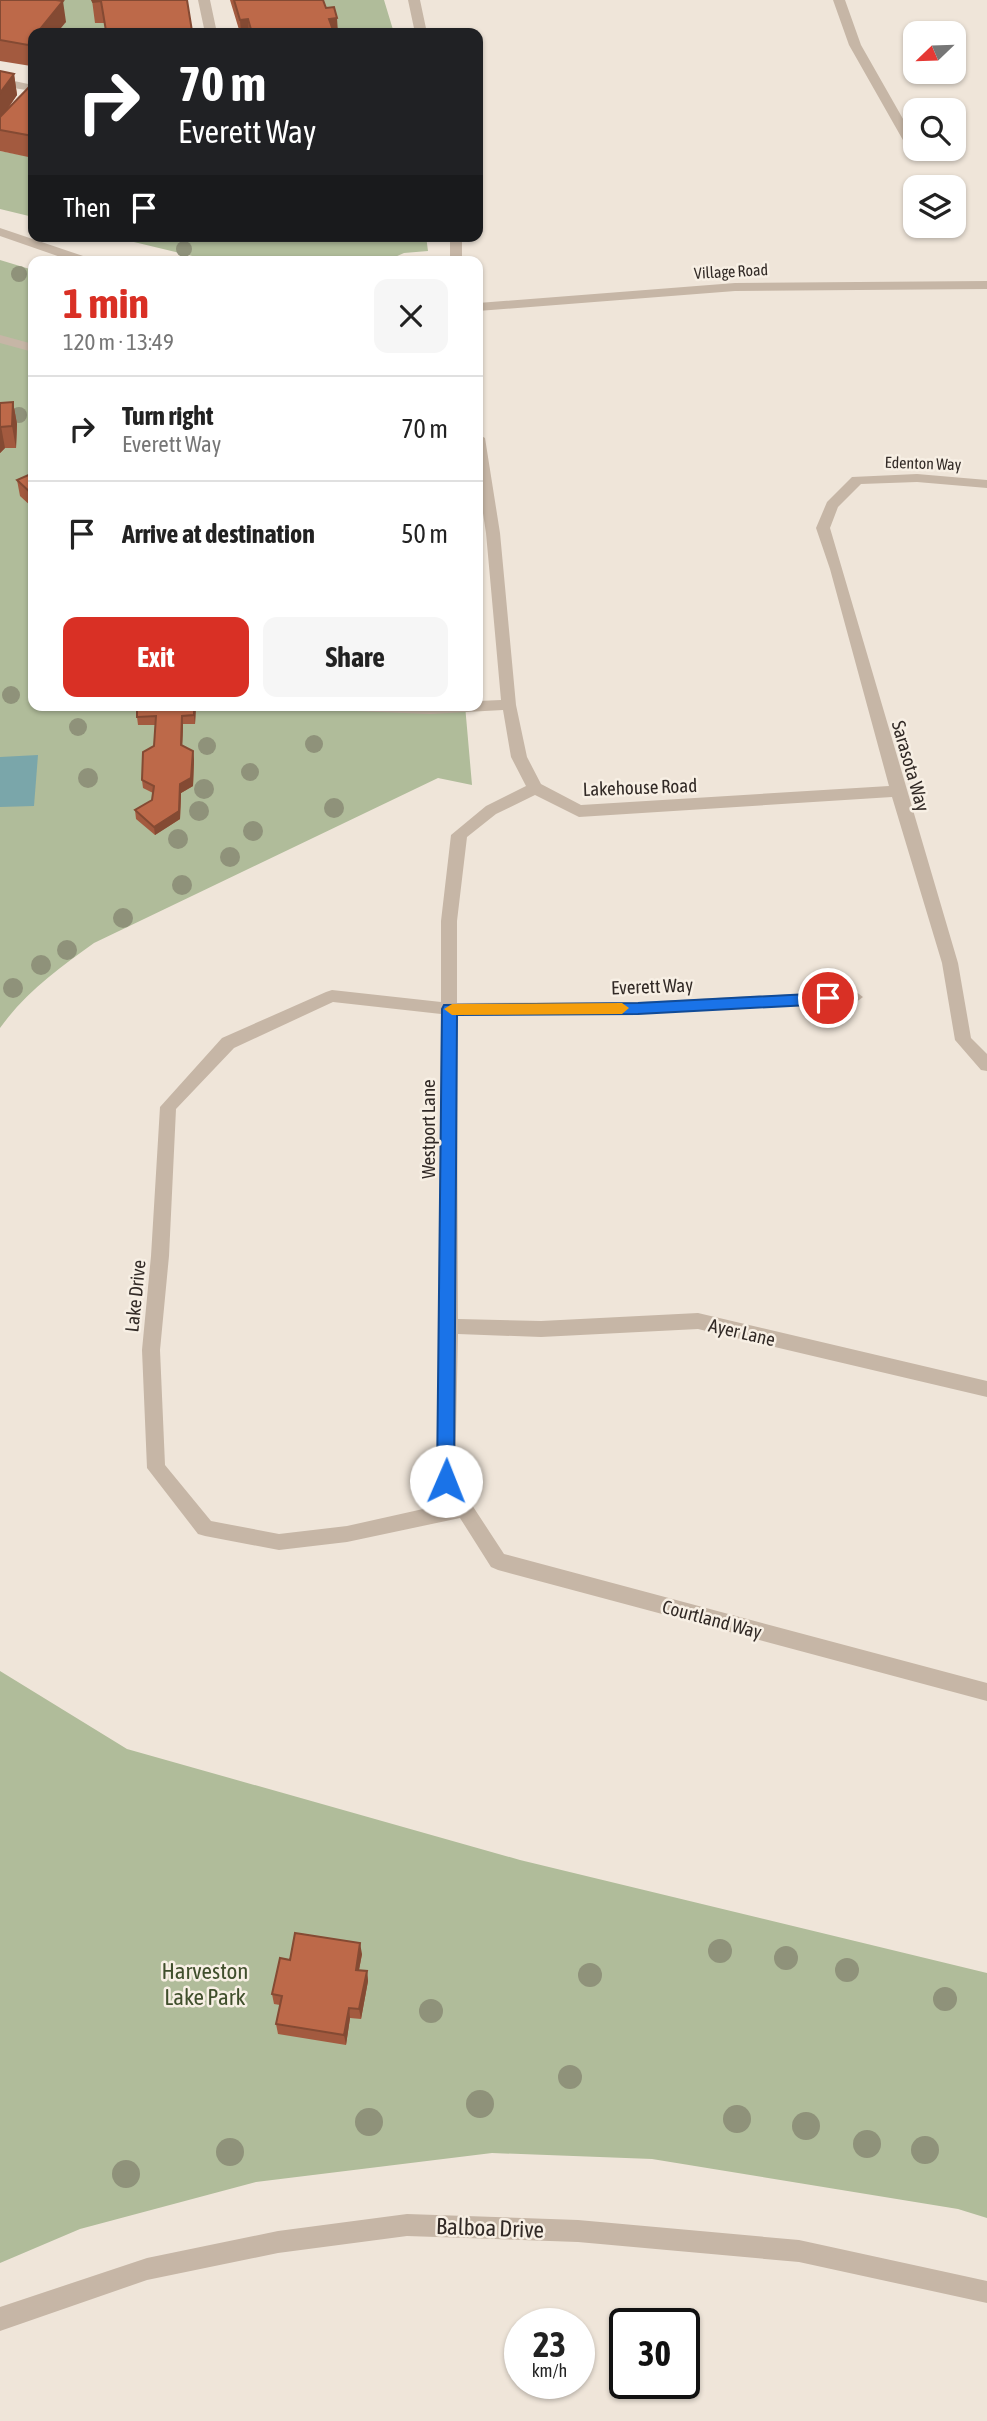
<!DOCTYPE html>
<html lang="en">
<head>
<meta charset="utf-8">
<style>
  body { margin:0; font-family:"Asap Condensed",sans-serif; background:#f6f6f6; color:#222; height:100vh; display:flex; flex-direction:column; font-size:26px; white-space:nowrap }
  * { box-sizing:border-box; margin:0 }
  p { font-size:23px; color:#767676 }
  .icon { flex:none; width:38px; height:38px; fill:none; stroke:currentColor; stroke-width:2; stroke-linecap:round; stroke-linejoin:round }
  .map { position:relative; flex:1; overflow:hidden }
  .panel { position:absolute; left:28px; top:256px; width:455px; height:455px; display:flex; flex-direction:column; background:#fff; border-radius:14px; box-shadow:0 2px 5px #0004 }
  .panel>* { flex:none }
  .banner { position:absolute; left:28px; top:28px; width:455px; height:214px; border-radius:14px; box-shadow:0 2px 5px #0004; background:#202124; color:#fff; overflow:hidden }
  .needle { width:46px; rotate:247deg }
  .fabs { position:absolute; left:903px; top:21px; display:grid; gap:14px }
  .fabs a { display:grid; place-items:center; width:63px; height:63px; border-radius:14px; background:#fff; box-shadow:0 2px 5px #0004; font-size:35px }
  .speed { position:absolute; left:504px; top:2308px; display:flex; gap:14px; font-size:35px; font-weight:700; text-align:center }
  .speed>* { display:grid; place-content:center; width:91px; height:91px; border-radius:50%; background:#fff; box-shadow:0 2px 5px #0004; line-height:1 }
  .speed small { font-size:18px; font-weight:400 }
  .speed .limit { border:4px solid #111; border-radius:10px; background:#fff; color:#111 }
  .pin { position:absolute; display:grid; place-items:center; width:60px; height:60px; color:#fff; margin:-30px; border:4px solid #fff; border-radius:50%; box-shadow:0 2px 7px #0007 }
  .me { position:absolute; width:77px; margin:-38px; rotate:1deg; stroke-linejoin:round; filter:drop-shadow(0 0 5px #0008) }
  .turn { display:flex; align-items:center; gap:24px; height:147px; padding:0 35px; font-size:32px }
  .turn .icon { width:91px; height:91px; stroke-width:2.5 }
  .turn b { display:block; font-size:49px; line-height:60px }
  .then { display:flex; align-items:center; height:66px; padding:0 35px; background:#0003; gap:14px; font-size:26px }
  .round { display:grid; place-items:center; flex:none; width:74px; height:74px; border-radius:14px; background:#f6f6f6 }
  .summary { display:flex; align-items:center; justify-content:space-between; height:119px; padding:0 35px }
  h1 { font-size:42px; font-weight:700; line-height:52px; color:#d93025 }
  .cta { display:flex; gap:14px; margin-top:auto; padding:14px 35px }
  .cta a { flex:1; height:80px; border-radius:14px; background:#d93025; color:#fff; font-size:28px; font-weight:700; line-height:80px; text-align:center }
  .cta a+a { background:#f6f6f6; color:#222 }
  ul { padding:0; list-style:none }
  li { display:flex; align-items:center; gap:21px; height:105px; padding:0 35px; border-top:2px solid #e0e0e0 }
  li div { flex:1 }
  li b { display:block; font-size:26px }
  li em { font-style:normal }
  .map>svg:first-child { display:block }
  .green { fill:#b0bc9a }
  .water { fill:#7aa6aa }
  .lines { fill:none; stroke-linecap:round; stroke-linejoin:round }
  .minor { fill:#c6b6a6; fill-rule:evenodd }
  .tree { fill:#8f927a }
  .wall { fill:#a35a3f }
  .shaded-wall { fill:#844a33 }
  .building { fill:#bd6949; stroke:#844a33; stroke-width:2 }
  .route { fill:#1a73e8; stroke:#114b97; stroke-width:2 }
  .slow { fill:#f59e0b }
  .labels { text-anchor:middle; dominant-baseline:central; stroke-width:5; stroke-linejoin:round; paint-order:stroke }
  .far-street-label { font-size:16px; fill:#322a26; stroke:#f7efe4 }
  .street-label { font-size:19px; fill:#322a26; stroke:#f7efe4 }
  .near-park-label { font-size:23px; fill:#404f2c; stroke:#f7efe4 }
  .near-street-label { font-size:23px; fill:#322a26; stroke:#f7efe4 }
</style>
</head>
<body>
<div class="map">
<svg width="987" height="2421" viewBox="0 0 987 2421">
  <rect width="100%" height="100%" fill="#efe5d9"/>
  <path class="green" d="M 0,0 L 98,0 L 95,23 L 104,23 L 106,33 L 57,33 L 65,23 Z
    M 317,0 L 384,0 L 394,33 L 336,33 Z
    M 0,151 L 33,157 L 33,217 L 0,209 Z
    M 109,236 L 426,236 L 428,251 L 404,253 L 386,261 L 213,261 Z
    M 0,260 L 33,270 L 33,705 L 465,705 L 472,785 L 438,778 L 94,943 C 59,968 25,993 0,1028 Z
    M 0,1671 L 127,1749 L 520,1860 L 987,1973 L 987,2218 L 958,2209 L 652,2159 L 492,2153 L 256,2182 L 80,2229 L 0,2263 Z"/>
  <path class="water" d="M 38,755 L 34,806 L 0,807 L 0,757 Z"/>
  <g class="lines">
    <path class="minor" d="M 198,0 L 210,0 L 217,33 L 205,33 Z
      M 408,0 L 420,0 L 427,33 L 415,33 Z
      M 833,0 L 845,0 L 861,45 L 915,140 L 915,149 L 920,149 L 924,156 L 922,159 L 912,156 L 849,45 Z
      M 0,78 L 33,85 L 33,91 L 0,86 Z
      M 0,228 L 89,258 L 91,261 L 72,261 L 0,236 Z
      M 450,236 L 462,236 L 462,261 L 450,261 Z
      M 987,281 L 987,289 L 735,291 L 478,311 L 478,303 L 735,283 Z
      M 0,335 L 33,344 L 33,352 L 0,343 Z
      M 478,434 L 485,438 L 500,533 L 516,705 L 527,757 L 541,784 L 581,805 L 889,786 L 830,569 L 816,528 L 827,502 L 852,477 L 917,474 L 987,480 L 987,488 L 917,482 L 861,484 L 838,507 L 830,528 L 958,963 L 971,1038 L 987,1054 L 987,1071 L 981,1070 L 955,1040 L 942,963 L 892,797 L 579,817 L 535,795 L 496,814 L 467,837 L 457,921 L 457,1003 L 638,1002 L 855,991 L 863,997 L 855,1003 L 638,1014 L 457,1015 L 458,1319 L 541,1321 L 698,1313 L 987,1381 L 987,1397 L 698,1329 L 541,1337 L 458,1334 L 455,1479 L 504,1554 L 987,1683 L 987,1701 L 498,1570 L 491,1567 L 460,1518 L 347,1542 L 279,1550 L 205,1536 L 198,1534 L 147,1468 L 142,1350 L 151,1256 L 160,1107 L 222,1038 L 326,992 L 332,990 L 441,1002 L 441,921 L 451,835 L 486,806 L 526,786 L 511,757 L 503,710 L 430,714 L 329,710 L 322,705 L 478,705 L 478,701 L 501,700 L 486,533 L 478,480 ZM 333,1002 L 441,1014 L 437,1481 L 450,1503 L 347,1526 L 279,1534 L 211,1521 L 165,1465 L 160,1350 L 169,1256 L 176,1109 L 234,1048 Z
      M 407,2214 L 578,2220 L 799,2240 L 987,2281 L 987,2303 L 799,2262 L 578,2242 L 407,2236 L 278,2253 L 147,2280 L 0,2331 L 0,2307 L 147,2258 L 278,2231 Z"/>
  </g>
  <g class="tree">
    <circle cx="184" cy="249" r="8"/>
    <circle cx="19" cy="274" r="8"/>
    <circle cx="19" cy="415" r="8"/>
    <circle cx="11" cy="695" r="9"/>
    <circle cx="78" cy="727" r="9"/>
    <circle cx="314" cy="744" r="9"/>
    <circle cx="207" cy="746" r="9"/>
    <circle cx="250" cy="772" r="9"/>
    <circle cx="88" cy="778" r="10"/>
    <circle cx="204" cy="789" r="10"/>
    <circle cx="334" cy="808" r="10"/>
    <circle cx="199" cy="811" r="10"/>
    <circle cx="253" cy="831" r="10"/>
    <circle cx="178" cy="839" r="10"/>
    <circle cx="230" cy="857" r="10"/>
    <circle cx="182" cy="885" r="10"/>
    <circle cx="123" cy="918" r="10"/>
    <circle cx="67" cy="950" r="10"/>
    <circle cx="41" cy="965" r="10"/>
    <circle cx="13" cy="988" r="10"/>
    <circle cx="720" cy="1951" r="12"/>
    <circle cx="786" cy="1958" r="12"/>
    <circle cx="847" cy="1970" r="12"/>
    <circle cx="590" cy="1975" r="12"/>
    <circle cx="945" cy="1999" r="12"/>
    <circle cx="431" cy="2011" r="12"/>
    <circle cx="570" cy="2077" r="12"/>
    <circle cx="480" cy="2104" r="14"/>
    <circle cx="737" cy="2119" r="14"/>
    <circle cx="369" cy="2122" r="14"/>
    <circle cx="806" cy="2126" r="14"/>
    <circle cx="867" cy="2144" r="14"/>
    <circle cx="925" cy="2150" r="14"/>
    <circle cx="230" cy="2152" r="14"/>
    <circle cx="126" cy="2174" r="14"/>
  </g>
  <path class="wall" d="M 0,0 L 66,22 L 33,33 L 33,63 L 31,66 L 0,61 Z
    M 92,0 L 187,0 L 192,33 L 106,33 L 104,23 L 95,23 Z
    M 230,0 L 323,0 L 326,8 L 338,29 L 342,33 L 240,33 Z
    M 0,70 L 0,71 L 14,74 L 17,95 L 7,110 L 33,83 L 33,158 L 0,151 Z
    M 13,402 L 17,424 L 16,448 L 5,448 L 0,453 L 0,403 Z
    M 33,473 L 33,508 L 20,496 L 17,480 Z
    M 137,705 L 196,705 L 195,724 L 183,724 L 182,746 L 193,751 L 194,760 L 193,786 L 181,793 L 180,819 L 155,835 L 136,819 L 135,810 L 152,800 L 153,793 L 143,788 L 142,780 L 154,746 L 155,725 L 138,725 L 137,717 Z
    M 362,1954 L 359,1970 L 367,1971 L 368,1981 L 361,2019 L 350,2018 L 346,2045 L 278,2034 L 276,2024 L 280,2005 L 274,2004 L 272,1994 L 290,1960 Z"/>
  <path class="shaded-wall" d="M 63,1 L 66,22 L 57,33 L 37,33 Z
    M 337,18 L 338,33 L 330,33 L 329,19 Z
    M 248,19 L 249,33 L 241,33 L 240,20 Z
    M 33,38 L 33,63 L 31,66 L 28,45 Z
    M 0,70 L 3,89 L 14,74 L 17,95 L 5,112 L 0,130 Z
    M 13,402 L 17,424 L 16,448 L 12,426 Z
    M 1,426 L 5,448 L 0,453 L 0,427 Z
    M 194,705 L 196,705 L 195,724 L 194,715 Z
    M 182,716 L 183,724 L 182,753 L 181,745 Z
    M 193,751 L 194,760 L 193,786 L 181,793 L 180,819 L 155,835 L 154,827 L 180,784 Z
    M 360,1943 L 362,1954 L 357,1980 L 356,1970 Z
    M 367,1971 L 368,1981 L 361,2019 L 359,2009 Z
    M 349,2008 L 350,2018 L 346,2045 L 344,2035 Z"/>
  <path class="building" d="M 0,0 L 56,0 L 63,1 L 37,33 L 33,33 L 33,38 L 28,45 L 0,40 Z
    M 92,0 L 187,0 L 192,31 L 170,33 L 116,33 L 115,30 L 106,31 L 101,1 L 93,2 Z
    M 234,0 L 323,0 L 326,8 L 334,7 L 337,18 L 329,19 L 333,30 L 340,29 L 342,33 L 251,33 L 252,33 L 248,19 L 240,20 Z
    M 0,71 L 14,74 L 0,93 Z
    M 33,83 L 33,136 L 0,130 L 0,117 Z
    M 13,402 L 12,426 L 0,427 L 0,403 Z
    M 33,473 L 33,495 L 17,480 Z
    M 137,705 L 194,705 L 194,715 L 182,716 L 181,745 L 193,751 L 191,778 L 180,784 L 179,811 L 154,827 L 135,810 L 152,800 L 154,786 L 142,780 L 143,752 L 154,746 L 156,716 L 137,717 Z
    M 295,1933 L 360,1943 L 356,1970 L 367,1971 L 359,2009 L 349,2008 L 344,2035 L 276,2024 L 282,1996 L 272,1994 L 280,1958 L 290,1960 Z"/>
  <path class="route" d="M 828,993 L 835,998 L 828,1004 L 638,1014 L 457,1015 L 454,1481 L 452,1486 L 446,1488 L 440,1486 L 437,1481 L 442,1009 L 444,1005 L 638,1003 Z"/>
  <path class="slow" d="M 622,1003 L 629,1008 L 622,1014 L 452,1015 L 444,1009 L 452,1004 Z"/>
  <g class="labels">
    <g class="far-street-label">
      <text transform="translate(731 271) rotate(-3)">Village Road</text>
      <text transform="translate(923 463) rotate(2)">Edenton Way</text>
    </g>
    <g class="street-label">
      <text transform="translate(911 766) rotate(74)">Sarasota Way</text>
      <text transform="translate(640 787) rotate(-2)">Lakehouse Road</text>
      <text transform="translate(652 986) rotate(-2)">Everett Way</text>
      <text transform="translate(428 1129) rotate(-90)">Westport Lane</text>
      <text transform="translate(135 1296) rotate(-84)">Lake Drive</text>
      <text transform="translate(742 1332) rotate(13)">Ayer Lane</text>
      <text transform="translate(712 1619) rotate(15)">Courtland Way</text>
    </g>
    <g class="near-park-label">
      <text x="205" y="1971">Harveston<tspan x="205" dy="26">Lake Park</tspan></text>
    </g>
    <g class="near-street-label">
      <text transform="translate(490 2228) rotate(2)">Balboa Drive</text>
    </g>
  </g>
</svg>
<div class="fabs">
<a><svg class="needle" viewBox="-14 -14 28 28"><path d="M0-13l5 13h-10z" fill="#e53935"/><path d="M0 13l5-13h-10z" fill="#767676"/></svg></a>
<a><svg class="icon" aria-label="search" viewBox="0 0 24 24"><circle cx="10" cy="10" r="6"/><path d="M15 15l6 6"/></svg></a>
<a><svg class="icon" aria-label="layers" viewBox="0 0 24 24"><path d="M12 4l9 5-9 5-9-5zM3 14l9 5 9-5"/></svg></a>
</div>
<div class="speed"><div>23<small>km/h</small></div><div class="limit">30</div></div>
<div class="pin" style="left:828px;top:998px;background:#d93025"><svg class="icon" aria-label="arrive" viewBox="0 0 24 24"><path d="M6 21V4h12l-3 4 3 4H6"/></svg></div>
<svg class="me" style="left:446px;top:1481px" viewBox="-20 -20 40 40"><circle r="19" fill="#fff"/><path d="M0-13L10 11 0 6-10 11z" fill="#1a73e8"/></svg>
<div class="banner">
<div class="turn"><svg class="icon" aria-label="right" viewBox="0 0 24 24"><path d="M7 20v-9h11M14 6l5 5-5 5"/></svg><div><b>70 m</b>Everett Way</div></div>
<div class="then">Then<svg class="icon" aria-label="arrive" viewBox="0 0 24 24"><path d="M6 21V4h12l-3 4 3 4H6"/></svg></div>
</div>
<section class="panel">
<div class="summary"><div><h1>1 min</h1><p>120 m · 13:49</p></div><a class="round"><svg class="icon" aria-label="close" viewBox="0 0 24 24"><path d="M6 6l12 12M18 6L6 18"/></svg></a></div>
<ul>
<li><svg class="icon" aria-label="right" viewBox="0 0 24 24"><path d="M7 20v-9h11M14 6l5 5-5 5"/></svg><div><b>Turn right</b><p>Everett Way</p></div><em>70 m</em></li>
<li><svg class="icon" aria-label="arrive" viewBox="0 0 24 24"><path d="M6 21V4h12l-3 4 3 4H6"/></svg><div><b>Arrive at destination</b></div><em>50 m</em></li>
</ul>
<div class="cta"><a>Exit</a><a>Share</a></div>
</section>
</div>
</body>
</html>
